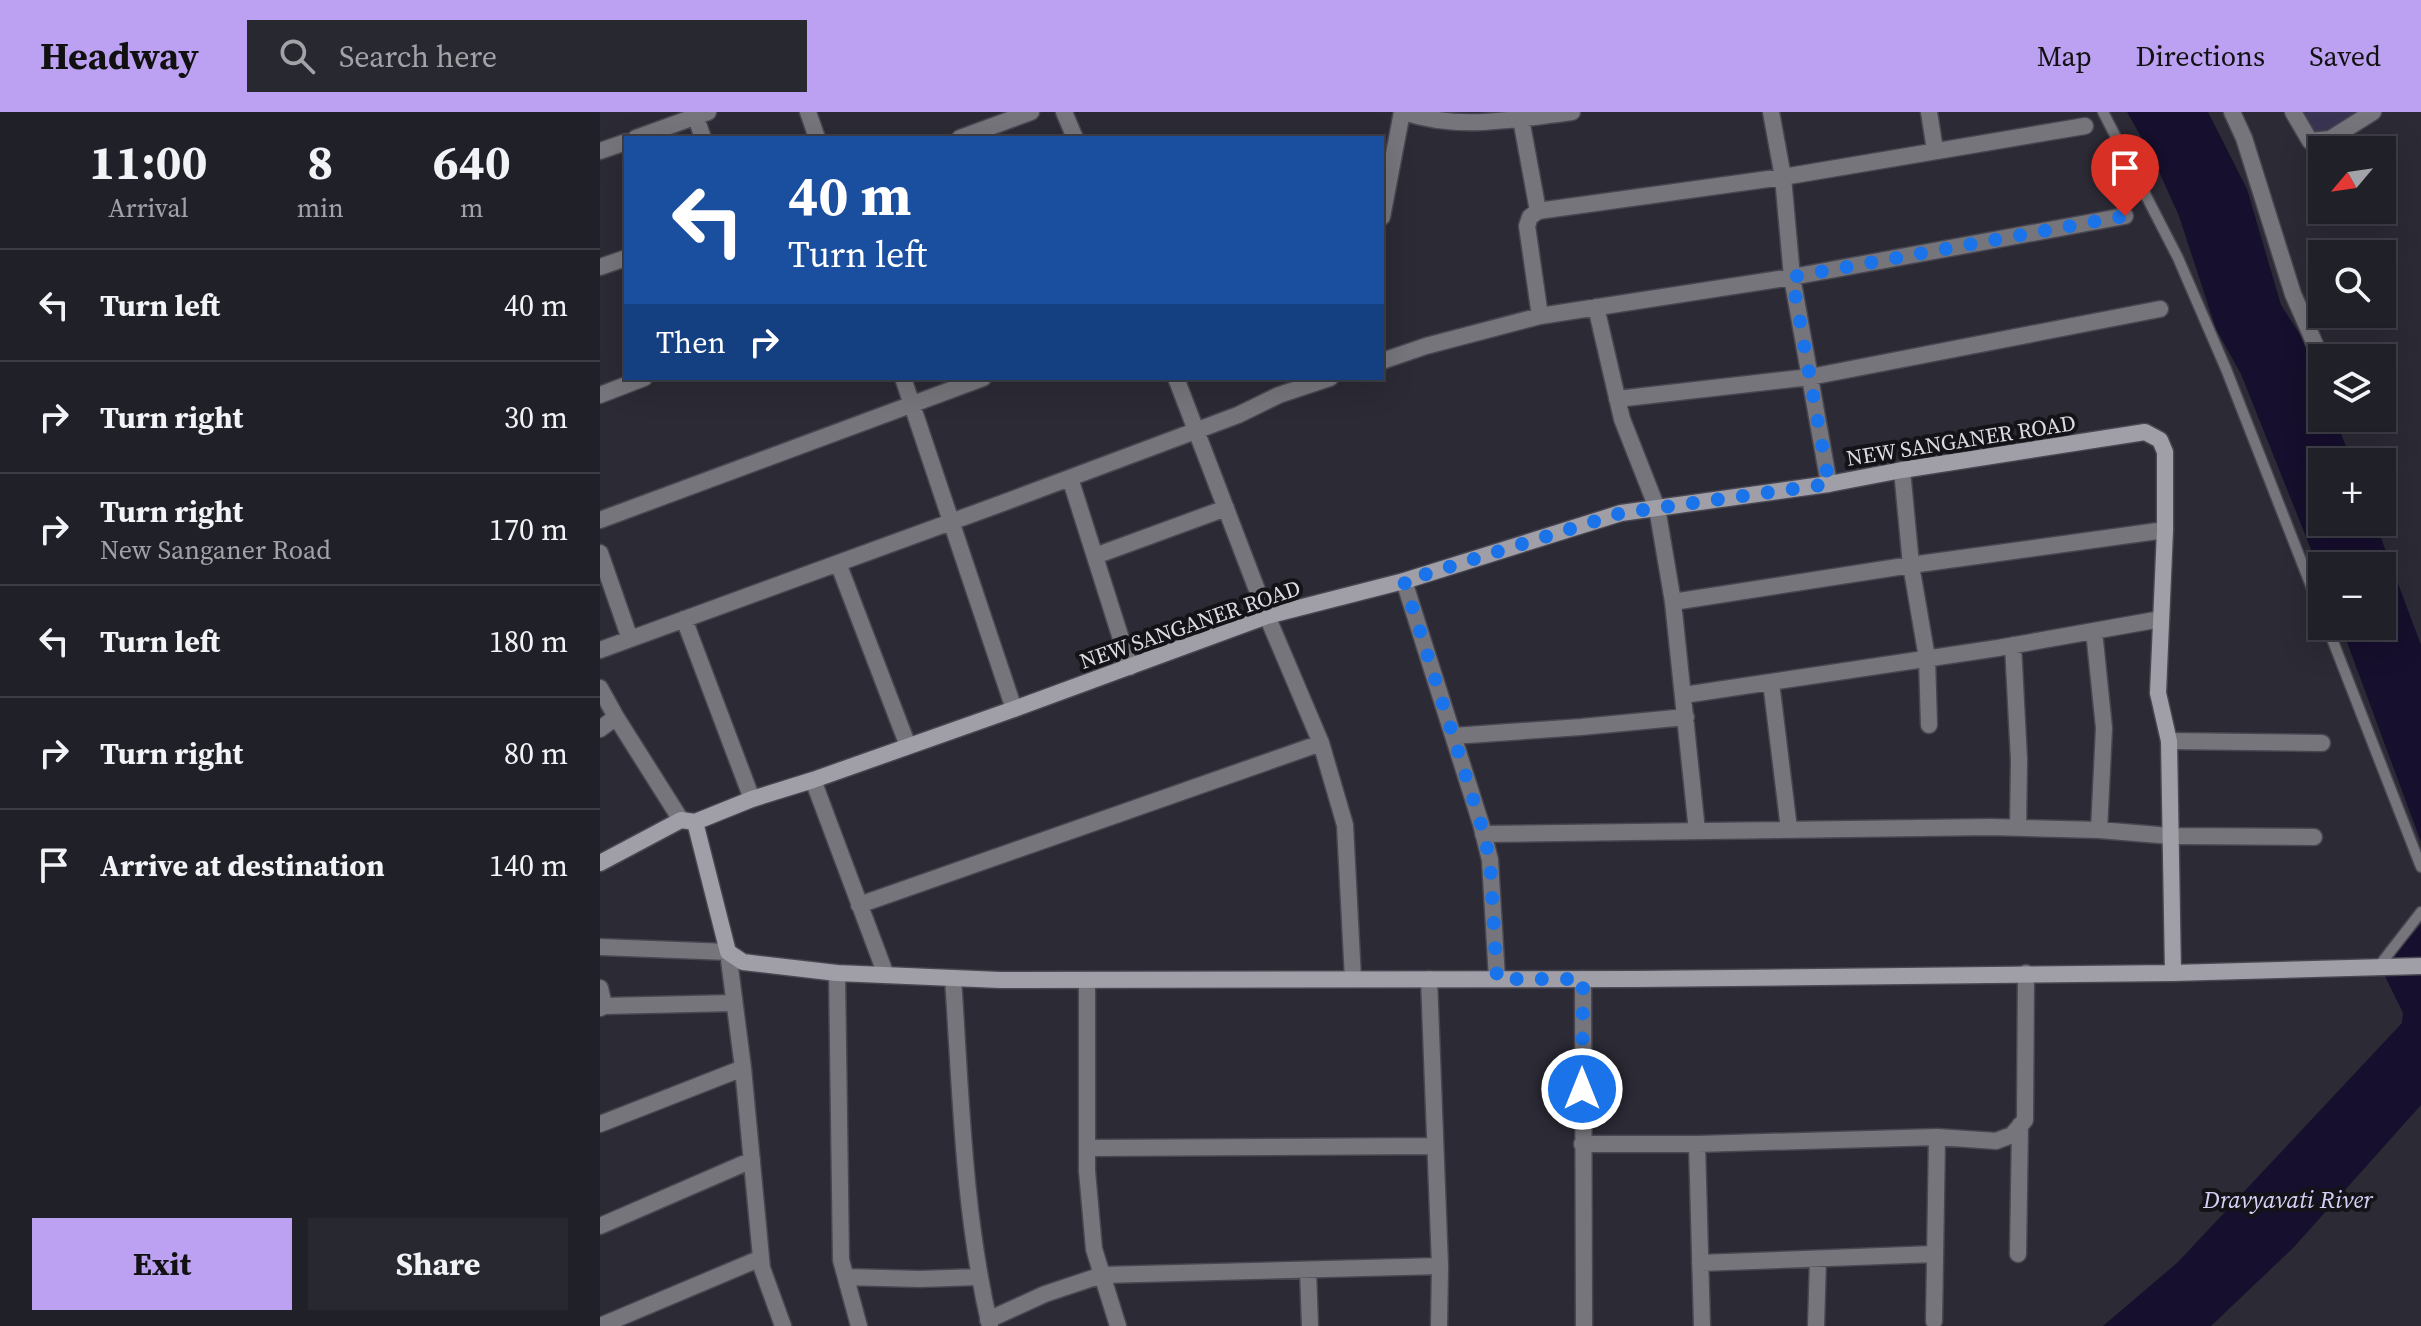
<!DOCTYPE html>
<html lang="en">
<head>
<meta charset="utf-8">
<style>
  body { margin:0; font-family:"Source Serif 4",serif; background:#282830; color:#f1f3f6; height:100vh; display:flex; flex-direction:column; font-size:30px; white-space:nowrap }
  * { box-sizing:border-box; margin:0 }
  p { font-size:26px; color:#a2a3a8 }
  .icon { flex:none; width:44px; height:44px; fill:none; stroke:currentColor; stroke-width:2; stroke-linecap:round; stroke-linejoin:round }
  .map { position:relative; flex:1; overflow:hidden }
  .panel { display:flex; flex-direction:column; background:#202028; width:600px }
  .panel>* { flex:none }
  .hud { position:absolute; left:24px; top:24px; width:760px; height:244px; border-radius:0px; box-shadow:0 8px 32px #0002,0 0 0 2px #3d3e45; background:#1a4fa0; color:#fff; overflow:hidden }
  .needle { width:52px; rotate:241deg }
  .controls { position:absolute; left:1708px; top:24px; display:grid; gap:16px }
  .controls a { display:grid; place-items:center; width:88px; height:88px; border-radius:0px; background:#202028; box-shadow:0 8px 32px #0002,0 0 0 2px #3d3e45; font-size:40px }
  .pin { position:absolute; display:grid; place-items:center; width:68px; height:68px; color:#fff; margin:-82px -34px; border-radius:50% 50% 50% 0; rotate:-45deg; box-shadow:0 0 8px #0007 }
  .pin .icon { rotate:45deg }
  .me { position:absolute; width:88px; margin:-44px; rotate:0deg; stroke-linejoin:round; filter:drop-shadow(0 0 6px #0008) }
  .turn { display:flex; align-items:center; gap:28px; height:168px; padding:0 32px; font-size:36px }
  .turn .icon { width:104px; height:104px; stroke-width:2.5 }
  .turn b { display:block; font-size:56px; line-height:68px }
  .then { display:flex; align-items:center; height:76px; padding:0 32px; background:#0003; gap:16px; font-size:30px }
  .eta { display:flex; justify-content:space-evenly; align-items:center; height:136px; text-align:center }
  .eta b { font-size:48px; font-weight:700; line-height:56px }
  .button { display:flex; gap:16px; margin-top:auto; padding:16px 32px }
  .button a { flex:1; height:92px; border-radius:0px; background:#bca0f2; color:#111; font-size:32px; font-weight:700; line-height:92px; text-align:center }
  .button a+a { background:#282830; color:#f1f3f6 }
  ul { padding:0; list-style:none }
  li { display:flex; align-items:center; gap:24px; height:112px; padding:0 32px; border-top:2px solid #3d3e45 }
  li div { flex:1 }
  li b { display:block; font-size:30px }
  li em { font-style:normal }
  header { display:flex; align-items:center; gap:48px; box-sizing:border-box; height:112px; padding:0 40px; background:#bca0f2; color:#111 }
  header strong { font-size:38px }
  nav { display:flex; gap:44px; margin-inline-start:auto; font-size:28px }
  .search { width:560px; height:72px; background:#282830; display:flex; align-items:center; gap:20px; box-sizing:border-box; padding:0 28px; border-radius:0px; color:#a2a3a8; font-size:30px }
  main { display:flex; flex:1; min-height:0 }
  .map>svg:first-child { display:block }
  .green { fill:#393451 }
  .water { fill:#160f2d }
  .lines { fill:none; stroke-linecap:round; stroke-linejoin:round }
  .lane-casing { stroke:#474651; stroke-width:13 }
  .street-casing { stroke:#474651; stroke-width:19 }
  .secondary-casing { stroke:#474651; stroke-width:19 }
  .lane { stroke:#76757b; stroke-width:10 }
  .street { stroke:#76757b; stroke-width:16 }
  .secondary { stroke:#a09fa8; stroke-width:16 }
  .route { stroke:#1a73e8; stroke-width:14; stroke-dasharray:0 25.2 }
  .labels { text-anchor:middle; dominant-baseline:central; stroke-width:8; stroke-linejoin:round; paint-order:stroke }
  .street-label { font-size:22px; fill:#dcdbe2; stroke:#141318 }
  .water-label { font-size:24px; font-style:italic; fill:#d6d1f7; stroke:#141318 }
</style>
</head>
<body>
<header>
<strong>Headway</strong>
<div class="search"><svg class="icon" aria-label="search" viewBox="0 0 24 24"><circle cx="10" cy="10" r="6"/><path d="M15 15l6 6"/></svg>Search here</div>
<nav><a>Map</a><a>Directions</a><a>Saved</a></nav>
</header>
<main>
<section class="panel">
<div class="eta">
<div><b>11:00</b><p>Arrival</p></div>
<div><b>8</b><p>min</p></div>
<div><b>640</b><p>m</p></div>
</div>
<ul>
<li><svg class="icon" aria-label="left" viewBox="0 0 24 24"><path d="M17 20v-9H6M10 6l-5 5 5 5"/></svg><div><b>Turn left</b></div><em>40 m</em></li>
<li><svg class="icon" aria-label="right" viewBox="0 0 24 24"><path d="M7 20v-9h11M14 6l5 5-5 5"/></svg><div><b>Turn right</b></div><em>30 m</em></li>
<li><svg class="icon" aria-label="right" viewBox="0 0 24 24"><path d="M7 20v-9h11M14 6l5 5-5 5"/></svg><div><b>Turn right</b><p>New Sanganer Road</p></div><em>170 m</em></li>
<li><svg class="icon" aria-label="left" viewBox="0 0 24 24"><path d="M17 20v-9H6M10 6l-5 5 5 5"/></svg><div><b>Turn left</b></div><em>180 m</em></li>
<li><svg class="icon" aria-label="right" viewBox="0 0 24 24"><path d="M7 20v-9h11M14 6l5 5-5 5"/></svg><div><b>Turn right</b></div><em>80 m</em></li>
<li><svg class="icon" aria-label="arrive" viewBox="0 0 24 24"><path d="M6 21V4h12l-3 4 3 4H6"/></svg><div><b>Arrive at destination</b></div><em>140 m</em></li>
</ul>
<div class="button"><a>Exit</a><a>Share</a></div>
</section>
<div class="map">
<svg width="1821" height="1214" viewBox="0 0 1821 1214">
  <rect width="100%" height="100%" fill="#2b2a35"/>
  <path class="green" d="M 1693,0 L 1773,0 L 1710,29 Z"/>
  <path class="water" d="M 1527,0 L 1608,0 L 1647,77 L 1681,193 L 1699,221 L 1722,271 L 1722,306 L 1735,306 L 1752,350 L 1722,350 L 1722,410 L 1775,410 L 1821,533 L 1821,730 L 1741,514 L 1782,514 L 1782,454 L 1722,454 L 1722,465 L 1641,262 L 1616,217 L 1579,104 L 1552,44 Z
    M 1821,812 L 1821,993 L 1694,1135 L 1611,1214 L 1503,1214 L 1578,1150 L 1802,911 L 1803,901 L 1782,858 Z"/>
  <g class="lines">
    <g class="lane-casing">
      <path id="lane" d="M 1503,0 L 1578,146 L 1626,257 L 1722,502
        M 1727,514 L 1821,755
        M 1779,854 L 1821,800"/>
    </g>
    <g class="street-casing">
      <path id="street" d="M 94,0 L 103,26
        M 208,0 L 217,26
        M 464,0 L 475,26
        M 804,0 C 858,19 917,7 972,0
        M 1171,0 L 1183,65 L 1192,165 L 1229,372
        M 1329,0 L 1335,38
        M 1632,0 L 1644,26 L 1693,182 L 1722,248
        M 1693,0 L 1710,29 L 1730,27 L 1773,0
        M 921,7 L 938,99
        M 36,26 L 108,0
        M 360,26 L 431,0
        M 0,39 L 26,30
        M 782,105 L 802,0
        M 0,155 L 26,146
        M 996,195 L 1022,307 L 1057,396 L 1073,490 L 1097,719
        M 940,204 L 927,114 L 930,105 L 938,99 L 1183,65 L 1485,14
        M 782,249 L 826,234 L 940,204 L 1192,165 L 1525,104
        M 303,266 L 414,597
        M 576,266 L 667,504 L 721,631 L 745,713 L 753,867
        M 0,283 L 44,266
        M 1017,287 L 1210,265 L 1560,197
        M 1302,358 L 1311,453 L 1327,546 L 1329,613
        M 470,366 L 530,555
        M 0,408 L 383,266
        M 0,441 L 30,527
        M 495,444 L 626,396
        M 238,451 L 308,634
        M 804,469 L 881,712 L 890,748 L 897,867
        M 1073,490 L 1311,453 L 1565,418
        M 84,507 L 152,687
        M 1494,519 L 1504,616 L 1499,718
        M 1413,533 L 1419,648 L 1418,716
        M 0,538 L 400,392 L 638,303 L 679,283 L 730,266
        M 1171,570 L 1189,717
        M 0,576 L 16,605 L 81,708
        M 1084,583 L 1398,536 L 1561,507
        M 0,617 L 16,605
        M 853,624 L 981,615 L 1086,605
        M 1569,629 L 1722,631
        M 213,668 L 286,863
        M 883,722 L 1391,715 L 1499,718 L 1571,724 L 1714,725
        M 259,793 L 721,631
        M 0,835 L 128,840 L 143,956 L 0,1012
        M 237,861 L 241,1148 L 259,1214
        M 353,866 C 361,982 363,1100 390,1214
        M 829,867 L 840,1154 L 839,1214
        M 983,867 L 984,1214
        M 487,868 L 487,1059 L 494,1137 L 518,1214
        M 0,876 L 4,894 L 0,896
        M 4,894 L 134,891
        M 143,956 L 162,1156 L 183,1214
        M 982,1032 L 1097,1032 L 1337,1025 L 1396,1029 L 1412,1023 L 1425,1008 L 1426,861
        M 1097,1032 L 1102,1214
        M 487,1036 L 835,1034
        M 0,1114 L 152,1048
        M 1418,1142 L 1420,1013
        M 1100,1151 L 1334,1142
        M 708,1158 L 710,1214
        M 246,1165 L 320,1167 L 378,1165
        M 388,1208 L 445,1182 L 502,1163 L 840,1154
        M 1334,1209 L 1337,1025
        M 0,1214 L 161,1146
        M 1216,1214 L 1218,1147"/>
    </g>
    <g class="secondary-casing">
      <path id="secondary" d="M 95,710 L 128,840 L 143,850 L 237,861 L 400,868 L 1036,867 L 1573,861 L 1821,854
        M 0,751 L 81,708 L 95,710 L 152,687 L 213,668 L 414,597 L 667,504 L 804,469 L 1021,401 L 1229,372 L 1302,358 L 1545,320 L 1560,328 L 1565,340 L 1565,418 L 1558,581 L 1569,629 L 1573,861"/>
    </g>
    <use href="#lane" class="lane"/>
    <use href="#street" class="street"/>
    <use href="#secondary" class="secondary"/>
  </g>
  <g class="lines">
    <path class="route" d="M 982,977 L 983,867 L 897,867 L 890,748 L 881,712 L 804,469 L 1021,401 L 1229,372 L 1192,165 L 1525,104"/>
  </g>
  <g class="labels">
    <g class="street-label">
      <text transform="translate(1361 328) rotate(-9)">NEW SANGANER ROAD</text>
      <text transform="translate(590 512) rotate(-19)">NEW SANGANER ROAD</text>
    </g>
    <g class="water-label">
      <text x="1688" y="1087">Dravyavati River</text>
    </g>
  </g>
</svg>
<div class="controls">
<a><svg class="needle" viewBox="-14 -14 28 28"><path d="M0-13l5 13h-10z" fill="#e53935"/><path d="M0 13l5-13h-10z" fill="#a2a3a8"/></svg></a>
<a><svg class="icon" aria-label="search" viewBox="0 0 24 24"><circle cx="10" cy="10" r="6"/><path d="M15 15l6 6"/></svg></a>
<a><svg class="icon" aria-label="layers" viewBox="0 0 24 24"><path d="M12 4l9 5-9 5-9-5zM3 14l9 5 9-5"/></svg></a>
<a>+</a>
<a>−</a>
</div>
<div class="pin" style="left:1525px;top:104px;background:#d93025"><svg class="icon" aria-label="arrive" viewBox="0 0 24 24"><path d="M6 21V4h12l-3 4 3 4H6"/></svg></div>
<svg class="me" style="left:982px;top:977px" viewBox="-20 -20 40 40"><circle r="17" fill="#1a73e8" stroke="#fff" stroke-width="3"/><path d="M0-11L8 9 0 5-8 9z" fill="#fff"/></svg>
<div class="hud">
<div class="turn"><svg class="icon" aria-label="left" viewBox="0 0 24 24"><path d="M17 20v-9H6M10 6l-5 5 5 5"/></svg><div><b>40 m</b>Turn left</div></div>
<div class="then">Then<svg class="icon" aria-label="right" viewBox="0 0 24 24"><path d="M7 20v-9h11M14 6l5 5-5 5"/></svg></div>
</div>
</div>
</main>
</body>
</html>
